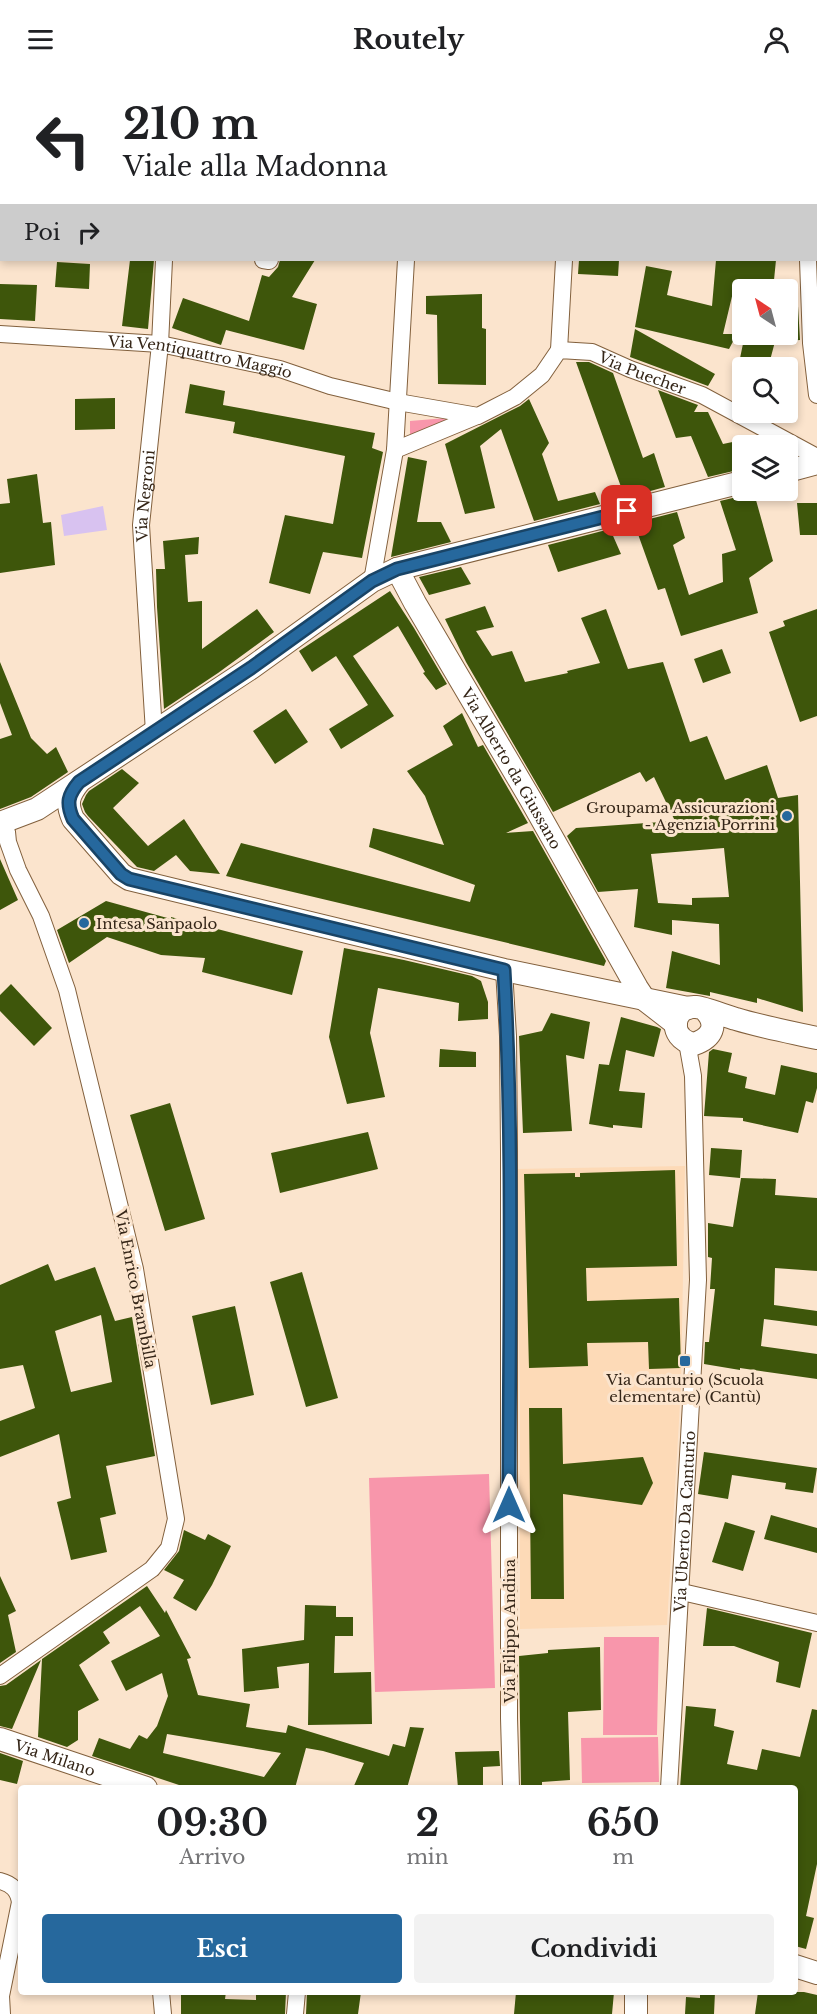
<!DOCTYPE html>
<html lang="it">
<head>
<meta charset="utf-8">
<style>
  body { margin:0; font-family:"Libre Baskerville",serif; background:#f2f2f2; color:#202124; height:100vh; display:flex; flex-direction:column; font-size:22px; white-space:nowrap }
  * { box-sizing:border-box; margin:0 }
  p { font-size:20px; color:#757577 }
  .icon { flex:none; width:33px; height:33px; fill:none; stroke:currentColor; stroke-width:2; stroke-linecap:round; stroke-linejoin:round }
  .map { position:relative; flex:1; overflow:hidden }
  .details { position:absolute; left:18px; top:1707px; width:780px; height:210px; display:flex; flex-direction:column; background:#fff; border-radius:6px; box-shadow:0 3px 9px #0003 }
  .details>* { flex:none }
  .guide { position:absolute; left:0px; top:0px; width:818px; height:183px; box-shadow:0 3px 9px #0003; background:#fff; color:#202124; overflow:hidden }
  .needle { width:39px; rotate:324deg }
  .tools { position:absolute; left:732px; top:201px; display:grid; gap:12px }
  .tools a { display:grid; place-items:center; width:66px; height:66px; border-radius:6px; background:#fff; box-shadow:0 3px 9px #0003; font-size:30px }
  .pin { position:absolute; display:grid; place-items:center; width:51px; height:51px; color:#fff; margin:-26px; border-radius:12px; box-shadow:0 3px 9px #0006 }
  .me { position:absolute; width:66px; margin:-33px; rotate:0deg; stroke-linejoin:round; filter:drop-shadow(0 0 4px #0008) }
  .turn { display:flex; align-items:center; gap:21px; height:126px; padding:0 24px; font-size:27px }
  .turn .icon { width:78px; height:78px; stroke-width:2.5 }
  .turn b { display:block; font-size:42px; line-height:51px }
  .then { display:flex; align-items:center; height:57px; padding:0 24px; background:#0003; gap:12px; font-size:22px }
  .eta { display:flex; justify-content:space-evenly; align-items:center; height:102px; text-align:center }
  .eta b { font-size:36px; font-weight:800; line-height:42px }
  .cta { display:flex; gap:12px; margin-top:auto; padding:12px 24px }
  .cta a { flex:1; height:69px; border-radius:6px; background:#26689d; color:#fff; font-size:24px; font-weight:800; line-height:69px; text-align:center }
  .cta a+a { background:#f2f2f2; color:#202124 }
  header { display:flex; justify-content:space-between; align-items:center; height:78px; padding:0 24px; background:#fff; font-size:27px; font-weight:800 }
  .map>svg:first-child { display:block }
  .built { fill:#fddab7 }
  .green { fill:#f896ab }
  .water { fill:#d8c2f0 }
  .building { fill:#3e560b; fill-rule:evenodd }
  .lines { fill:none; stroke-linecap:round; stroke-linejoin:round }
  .street-casing { stroke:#82603d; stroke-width:18 }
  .secondary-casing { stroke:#82603d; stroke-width:24 }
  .street { stroke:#fff; stroke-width:16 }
  .secondary { stroke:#fff; stroke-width:22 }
  .route-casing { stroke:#194466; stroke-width:15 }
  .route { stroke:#26689d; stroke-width:10 }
  .poi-dot { fill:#26689d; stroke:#fbe4cd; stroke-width:2 }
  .labels { text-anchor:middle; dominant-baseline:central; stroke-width:6; stroke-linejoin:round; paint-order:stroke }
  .street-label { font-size:15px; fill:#352618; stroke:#fbe4cd }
  .poi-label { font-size:15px; fill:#352618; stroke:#fbe4cd; text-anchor:end }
</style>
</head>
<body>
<header><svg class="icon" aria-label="menu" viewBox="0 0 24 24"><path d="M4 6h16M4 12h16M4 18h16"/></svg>Routely<svg class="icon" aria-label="person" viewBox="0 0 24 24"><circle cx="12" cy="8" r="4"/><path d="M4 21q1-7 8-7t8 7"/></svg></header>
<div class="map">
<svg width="817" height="1936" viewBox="0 0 817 1936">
  <rect width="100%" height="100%" fill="#fbe4cd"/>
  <path class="built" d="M 685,1088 L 681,1309 L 667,1547 L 520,1551 L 520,1314 L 515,1091 Z"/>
  <path class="green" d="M 458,339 L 410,359 L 410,343 Z
    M 489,1396 L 495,1610 L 375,1614 L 369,1400 Z
    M 604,1559 L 659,1559 L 657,1657 L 603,1657 Z
    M 658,1659 L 659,1704 L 582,1705 L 581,1660 Z"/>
  <path class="water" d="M 103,428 L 107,452 L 64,458 L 61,437 Z"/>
  <path class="building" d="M 130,182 L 154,182 L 148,251 L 122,248 Z
    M 280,182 L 315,182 L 292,219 L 317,226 L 304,272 L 226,252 L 221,267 L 172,250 L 183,220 L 249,243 L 262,197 L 269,199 L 278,189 Z
    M 579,182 L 619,182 L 618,198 L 578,196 Z
    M 716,182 L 776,182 L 773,212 L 734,210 L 723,256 L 737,256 L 729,271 L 635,249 L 646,188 L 672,193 L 667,217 L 712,228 Z
    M 57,184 L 90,186 L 89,211 L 55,209 Z
    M 0,206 L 37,207 L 35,243 L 0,241 Z
    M 788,211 L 797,211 L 800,262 L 788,263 Z
    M 482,216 L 482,250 L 486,251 L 486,307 L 438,306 L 437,237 L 426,236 L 426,218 Z
    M 635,251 L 715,296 L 708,308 L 630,279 Z
    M 745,256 L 777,256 L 768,290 L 738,290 Z
    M 576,284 L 589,284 L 613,295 L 643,380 L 654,375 L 665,409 L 625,420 Z
    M 190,306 L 225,313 L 223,327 L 375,355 L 372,370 L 383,374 L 362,480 L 323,474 L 310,516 L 269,505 L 285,437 L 333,446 L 345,378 L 233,355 L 235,344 L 185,335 Z
    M 658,312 L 698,327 L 694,334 L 708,334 L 723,366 L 742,362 L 742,391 L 708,399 L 691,358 L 676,360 Z
    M 115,320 L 115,351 L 75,352 L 75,321 Z
    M 529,321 L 549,365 L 542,376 L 558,423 L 595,414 L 600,426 L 534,443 L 501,351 L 480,368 L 495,430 L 465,436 L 445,366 L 520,328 Z
    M 408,379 L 427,383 L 417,444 L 441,444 L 451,464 L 391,479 Z
    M 37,396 L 43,445 L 51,444 L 55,487 L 0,495 L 0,426 L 10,425 L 7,401 Z
    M 754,415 L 773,483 L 749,500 L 758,535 L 681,558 L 665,510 L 658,512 L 634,445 L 677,434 L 685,460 L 673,467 L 689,517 L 723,504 L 722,476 L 736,472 L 720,423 Z
    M 797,425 L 817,425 L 817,457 L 800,457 Z
    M 610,451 L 621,476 L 558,494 L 548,467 Z
    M 199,459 L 198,476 L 185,477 L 188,524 L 202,523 L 202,571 L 257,531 L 274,554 L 218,595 L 164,631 L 157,529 L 156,491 L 165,491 L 163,463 Z
    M 461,489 L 471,506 L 429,517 L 419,499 Z
    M 390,513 L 414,550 L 447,606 L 436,612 L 423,595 L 425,594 L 398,548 L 353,578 L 394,638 L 341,671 L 329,651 L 368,627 L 336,578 L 312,594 L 299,573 Z
    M 485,528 L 494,549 L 476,553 L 492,578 L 512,573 L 525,604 L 568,595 L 567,593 L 600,585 L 581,540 L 606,531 L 628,591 L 663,584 L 690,664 L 707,658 L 725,702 L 767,687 L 778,720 L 798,717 L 803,934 L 757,920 L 757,925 L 710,914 L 710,918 L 666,910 L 672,873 L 720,887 L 719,846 L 672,842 L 672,857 L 634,849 L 638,811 L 598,814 L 567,758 L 576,750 L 675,743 L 654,699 L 646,704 L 640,694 L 553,734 L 466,584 L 445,541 ZM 724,770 L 729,819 L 692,820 L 692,827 L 658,825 L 651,776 Z
    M 817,531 L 817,638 L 800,644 L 769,554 L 785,548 L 783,543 Z
    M 722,571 L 731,595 L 703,605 L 694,581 Z
    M 0,584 L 31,660 L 47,676 L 56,669 L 68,694 L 31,719 L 0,731 L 0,661 L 12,657 L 0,625 Z
    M 286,631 L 308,664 L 275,686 L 253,653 Z
    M 462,635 L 478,669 L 483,667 L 528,745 L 506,755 L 533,753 L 606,883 L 604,888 L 226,798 L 241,765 L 470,824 L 475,807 L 369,769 L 373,750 L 444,767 L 425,718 L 407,693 L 453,667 L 443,648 Z
    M 122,691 L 139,705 L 113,730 L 148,768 L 184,741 L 220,796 L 190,793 L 176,777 L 154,793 L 137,789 L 88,738 L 85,734 L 82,726 L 86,717 L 89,713 Z
    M 0,781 L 18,822 L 0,832 Z
    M 106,823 L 171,841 L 171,839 L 303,873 L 292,917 L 202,894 L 205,880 L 161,877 L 107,859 L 69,885 L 57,852 Z
    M 344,870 L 404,882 L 472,898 L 481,903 L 488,924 L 488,941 L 458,943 L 459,925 L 378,910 L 370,955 L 385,1019 L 347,1026 L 329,959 Z
    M 11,906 L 52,950 L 34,968 L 0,933 L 0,917 Z
    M 551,935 L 590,944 L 584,981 L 566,977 L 572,1053 L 523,1055 L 519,958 L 542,953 Z
    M 621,939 L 657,949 L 661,951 L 654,979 L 626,972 L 619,1013 L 645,1015 L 642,1050 L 613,1047 L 613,1050 L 589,1046 L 599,986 L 609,987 Z
    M 440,971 L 476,974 L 476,989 L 439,989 Z
    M 713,971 L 732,975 L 728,994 L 747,999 L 745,1010 L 775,1017 L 781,987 L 817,995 L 817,1010 L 813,1025 L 806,1023 L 798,1055 L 743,1043 L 743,1040 L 704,1038 L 709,974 Z
    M 170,1025 L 205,1141 L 165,1153 L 130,1037 Z
    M 368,1054 L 378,1091 L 280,1115 L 271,1075 Z
    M 711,1070 L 742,1072 L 740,1100 L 709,1097 Z
    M 675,1092 L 677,1188 L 586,1190 L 587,1223 L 679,1220 L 681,1290 L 649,1291 L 648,1264 L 587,1265 L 588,1288 L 529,1290 L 524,1096 L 575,1095 L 575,1099 L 580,1099 L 580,1095 Z
    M 741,1100 L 776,1101 L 775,1117 L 817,1120 L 817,1193 L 775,1190 L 774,1227 L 817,1233 L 817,1248 L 764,1241 L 761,1268 L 817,1276 L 817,1301 L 740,1290 L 740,1292 L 704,1286 L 705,1264 L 709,1264 L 715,1211 L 710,1211 L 712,1180 L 708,1179 L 708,1145 L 733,1149 Z
    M 48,1186 L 55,1203 L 95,1189 L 115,1243 L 132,1239 L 155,1378 L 106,1388 L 116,1436 L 100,1440 L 107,1474 L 71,1482 L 57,1424 L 71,1420 L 59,1356 L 0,1379 L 0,1343 L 35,1330 L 23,1287 L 0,1291 L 0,1207 ZM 101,1237 L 112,1304 L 71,1314 L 55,1253 Z
    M 302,1194 L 338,1320 L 306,1329 L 270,1204 Z
    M 235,1228 L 254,1317 L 211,1327 L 192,1238 Z
    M 529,1330 L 562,1330 L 563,1386 L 643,1379 L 653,1405 L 642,1427 L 563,1416 L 564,1521 L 531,1521 Z
    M 704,1374 L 817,1390 L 813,1415 L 785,1411 L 786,1405 L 732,1397 L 728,1421 L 698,1416 Z
    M 771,1437 L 817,1450 L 817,1475 L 764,1461 Z
    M 725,1444 L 755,1453 L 743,1493 L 712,1484 Z
    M 184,1452 L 205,1462 L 208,1456 L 231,1468 L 212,1507 L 196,1533 L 173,1520 L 184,1502 L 164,1492 L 179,1473 Z
    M 0,1498 L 16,1533 L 8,1537 L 16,1574 L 0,1585 Z
    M 147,1508 L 165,1535 L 166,1532 L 191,1580 L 187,1581 L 198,1617 L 250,1626 L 246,1649 L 286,1655 L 288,1647 L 389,1678 L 393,1666 L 405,1669 L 410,1649 L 424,1650 L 407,1710 L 353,1710 L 364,1685 L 323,1673 L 306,1670 L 295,1710 L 188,1710 L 92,1678 L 99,1660 L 130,1671 L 139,1657 L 147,1661 L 157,1648 L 168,1618 L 162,1595 L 126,1613 L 111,1583 L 160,1558 L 140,1528 L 103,1554 L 110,1565 L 79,1587 L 99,1622 L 78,1633 L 78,1662 L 67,1669 L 38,1659 L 42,1581 ZM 167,1656 L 281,1675 L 264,1699 L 163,1675 Z
    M 305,1527 L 336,1528 L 336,1539 L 353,1539 L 353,1558 L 335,1558 L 334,1595 L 371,1594 L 372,1646 L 308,1647 L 309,1585 L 277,1589 L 279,1610 L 244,1614 L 242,1571 L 304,1562 Z
    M 707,1530 L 812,1555 L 800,1610 L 776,1604 L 779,1584 L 734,1568 L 703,1568 Z
    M 600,1569 L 601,1632 L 568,1634 L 570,1702 L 542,1704 L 542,1710 L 521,1710 L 519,1578 L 548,1575 L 548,1572 Z
    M 41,1582 L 12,1651 L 0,1648 L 0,1608 L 6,1607 Z
    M 686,1628 L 716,1631 L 714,1648 L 734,1653 L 727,1686 L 757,1692 L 762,1671 L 800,1679 L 812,1631 L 817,1632 L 817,1786 L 806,1838 L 814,1840 L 806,1871 L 795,1868 L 795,1710 L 680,1710 Z
    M 499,1673 L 500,1688 L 483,1689 L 483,1710 L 458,1710 L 455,1674 Z
    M 0,1675 L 23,1683 L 17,1706 L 0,1702 Z
    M 200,1914 L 226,1914 L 225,1921 L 256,1922 L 256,1914 L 286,1914 L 285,1936 L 181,1936 L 181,1916 L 200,1917 Z
    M 307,1914 L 361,1914 L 358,1936 L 306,1936 Z
    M 516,1914 L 614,1914 L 612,1936 L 514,1936 Z
    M 700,1914 L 715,1914 L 714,1936 L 685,1936 L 686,1919 L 700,1920 Z
    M 758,1914 L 804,1914 L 817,1917 L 817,1936 L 755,1936 Z"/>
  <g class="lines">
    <g class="street-casing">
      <g id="street">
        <path d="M 29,0 L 29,2"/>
        <path d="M 265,0 L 266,2"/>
        <path d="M 178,2 L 178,0"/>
        <path d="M 579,2 L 579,0"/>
        <path d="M 814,2 L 814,0"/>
        <path d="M 816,45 L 817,45"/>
        <path d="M 0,106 L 2,106"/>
        <path d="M 263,182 L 269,183 L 270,182"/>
        <path d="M 808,182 L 811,265 L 817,317"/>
        <path id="s1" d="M 0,256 L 160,266 L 280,291 L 330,308 L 398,324 L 478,338 L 515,319 L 542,297 L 559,272 L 592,274 L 630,291 L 702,317 L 817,379"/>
        <path d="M 559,272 L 564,182"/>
        <path d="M 395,372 L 477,338"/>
        <path d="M 372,503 L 395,372 L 406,182"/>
        <path id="s2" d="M 154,654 L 141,447 L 160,266 L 164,182"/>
        <path d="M 504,892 L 508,958 L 509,1073 L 509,1640 L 511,1710"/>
        <path d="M 682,1514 L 817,1545"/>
        <path d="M 0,1598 L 152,1491 L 169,1470 L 176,1441 L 135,1191 L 67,912 L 41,838 L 18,792 L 8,764 L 7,754"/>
        <path id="s3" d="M 669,1710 L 698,1202 L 693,998 L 687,964"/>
        <path d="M 0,1803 C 12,1806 18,1812 20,1824 L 1,1918 L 2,1936"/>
        <path d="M 161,1914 L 163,1936"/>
        <path d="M 295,1936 L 297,1914"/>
      </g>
    </g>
    <g class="secondary-casing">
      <g id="secondary">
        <path d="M 788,393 L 817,385"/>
        <path id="s4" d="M 397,491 L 415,525 L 531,722 L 637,910 L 645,922 L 676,946"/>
        <path d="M 79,704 C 68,718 66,725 73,741 L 121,796 L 129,801 L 504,892 L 688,930"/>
        <path d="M 0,745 L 37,731 L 251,590 L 372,503 L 397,491 L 742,404"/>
        <path d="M 705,932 C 719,947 712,960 694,966 C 666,960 673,927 696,929 C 706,930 725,938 736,941 C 762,949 790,954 817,960"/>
        <path id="s5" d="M 0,1661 L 146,1710"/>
        <path d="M 795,1888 L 817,1895"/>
        <path d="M 636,1936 L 636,1914"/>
      </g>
    </g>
    <use href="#street" class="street"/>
    <use href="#secondary" class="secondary"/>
  </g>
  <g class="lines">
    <g class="route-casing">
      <path id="route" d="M 509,1427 C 509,1249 514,1070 504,892 L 129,801 L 121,796 L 73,741 C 66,725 68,717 79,704 L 251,590 L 372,503 L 397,491 L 627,433"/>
    </g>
    <use href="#route" class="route"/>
  </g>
  <g class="poi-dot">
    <circle cx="787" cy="738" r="6"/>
    <circle cx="84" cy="845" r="6"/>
    <rect x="679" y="1277" width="12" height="12" rx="3"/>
  </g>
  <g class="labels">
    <g class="street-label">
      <text stroke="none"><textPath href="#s1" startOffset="202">Via Ventiquattro Maggio</textPath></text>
      <text stroke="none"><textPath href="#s1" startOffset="681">Via Puecher</textPath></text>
      <text stroke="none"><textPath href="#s2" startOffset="237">Via Negroni</textPath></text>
      <text stroke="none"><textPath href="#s4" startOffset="230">Via Alberto da Giussano</textPath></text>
      <text transform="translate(136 1211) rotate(79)">Via Enrico Brambilla</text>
      <text stroke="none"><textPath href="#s3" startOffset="267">Via Uberto Da Canturio</textPath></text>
      <text transform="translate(509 1553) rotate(-90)">Via Filippo Andina</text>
      <text stroke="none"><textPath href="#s5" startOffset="58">Via Milano</textPath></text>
    </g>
    <g class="poi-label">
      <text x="775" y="729">Groupama Assicurazioni<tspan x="775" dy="17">- Agenzia Porrini</tspan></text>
      <text x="96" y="845" text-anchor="start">Intesa Sanpaolo</text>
      <text x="685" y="1301" text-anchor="middle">Via Canturio (Scuola<tspan x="685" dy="17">elementare) (Cantù)</tspan></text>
    </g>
  </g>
</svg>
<div class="tools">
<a><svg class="needle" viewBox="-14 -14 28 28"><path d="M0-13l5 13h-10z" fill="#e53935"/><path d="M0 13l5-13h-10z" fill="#757577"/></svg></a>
<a><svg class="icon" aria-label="search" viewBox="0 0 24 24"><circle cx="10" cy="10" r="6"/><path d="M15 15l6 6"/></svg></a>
<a><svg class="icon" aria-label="layers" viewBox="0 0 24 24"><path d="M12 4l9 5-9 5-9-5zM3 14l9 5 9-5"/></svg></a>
</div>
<div class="pin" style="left:627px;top:433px;background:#d93025"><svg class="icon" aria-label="arrive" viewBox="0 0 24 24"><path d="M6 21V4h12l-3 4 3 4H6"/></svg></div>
<svg class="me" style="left:509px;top:1427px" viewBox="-20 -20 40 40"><path d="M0-17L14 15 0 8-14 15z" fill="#26689d" stroke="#fff" stroke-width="4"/></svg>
<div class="guide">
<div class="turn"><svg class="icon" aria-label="left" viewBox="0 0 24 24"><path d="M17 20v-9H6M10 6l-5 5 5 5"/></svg><div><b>210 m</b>Viale alla Madonna</div></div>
<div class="then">Poi<svg class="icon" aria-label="right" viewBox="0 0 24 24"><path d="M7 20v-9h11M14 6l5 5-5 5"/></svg></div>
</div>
<section class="details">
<div class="eta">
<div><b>09:30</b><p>Arrivo</p></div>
<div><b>2</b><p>min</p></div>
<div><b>650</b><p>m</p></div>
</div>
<div class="cta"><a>Esci</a><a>Condividi</a></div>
</section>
</div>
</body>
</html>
